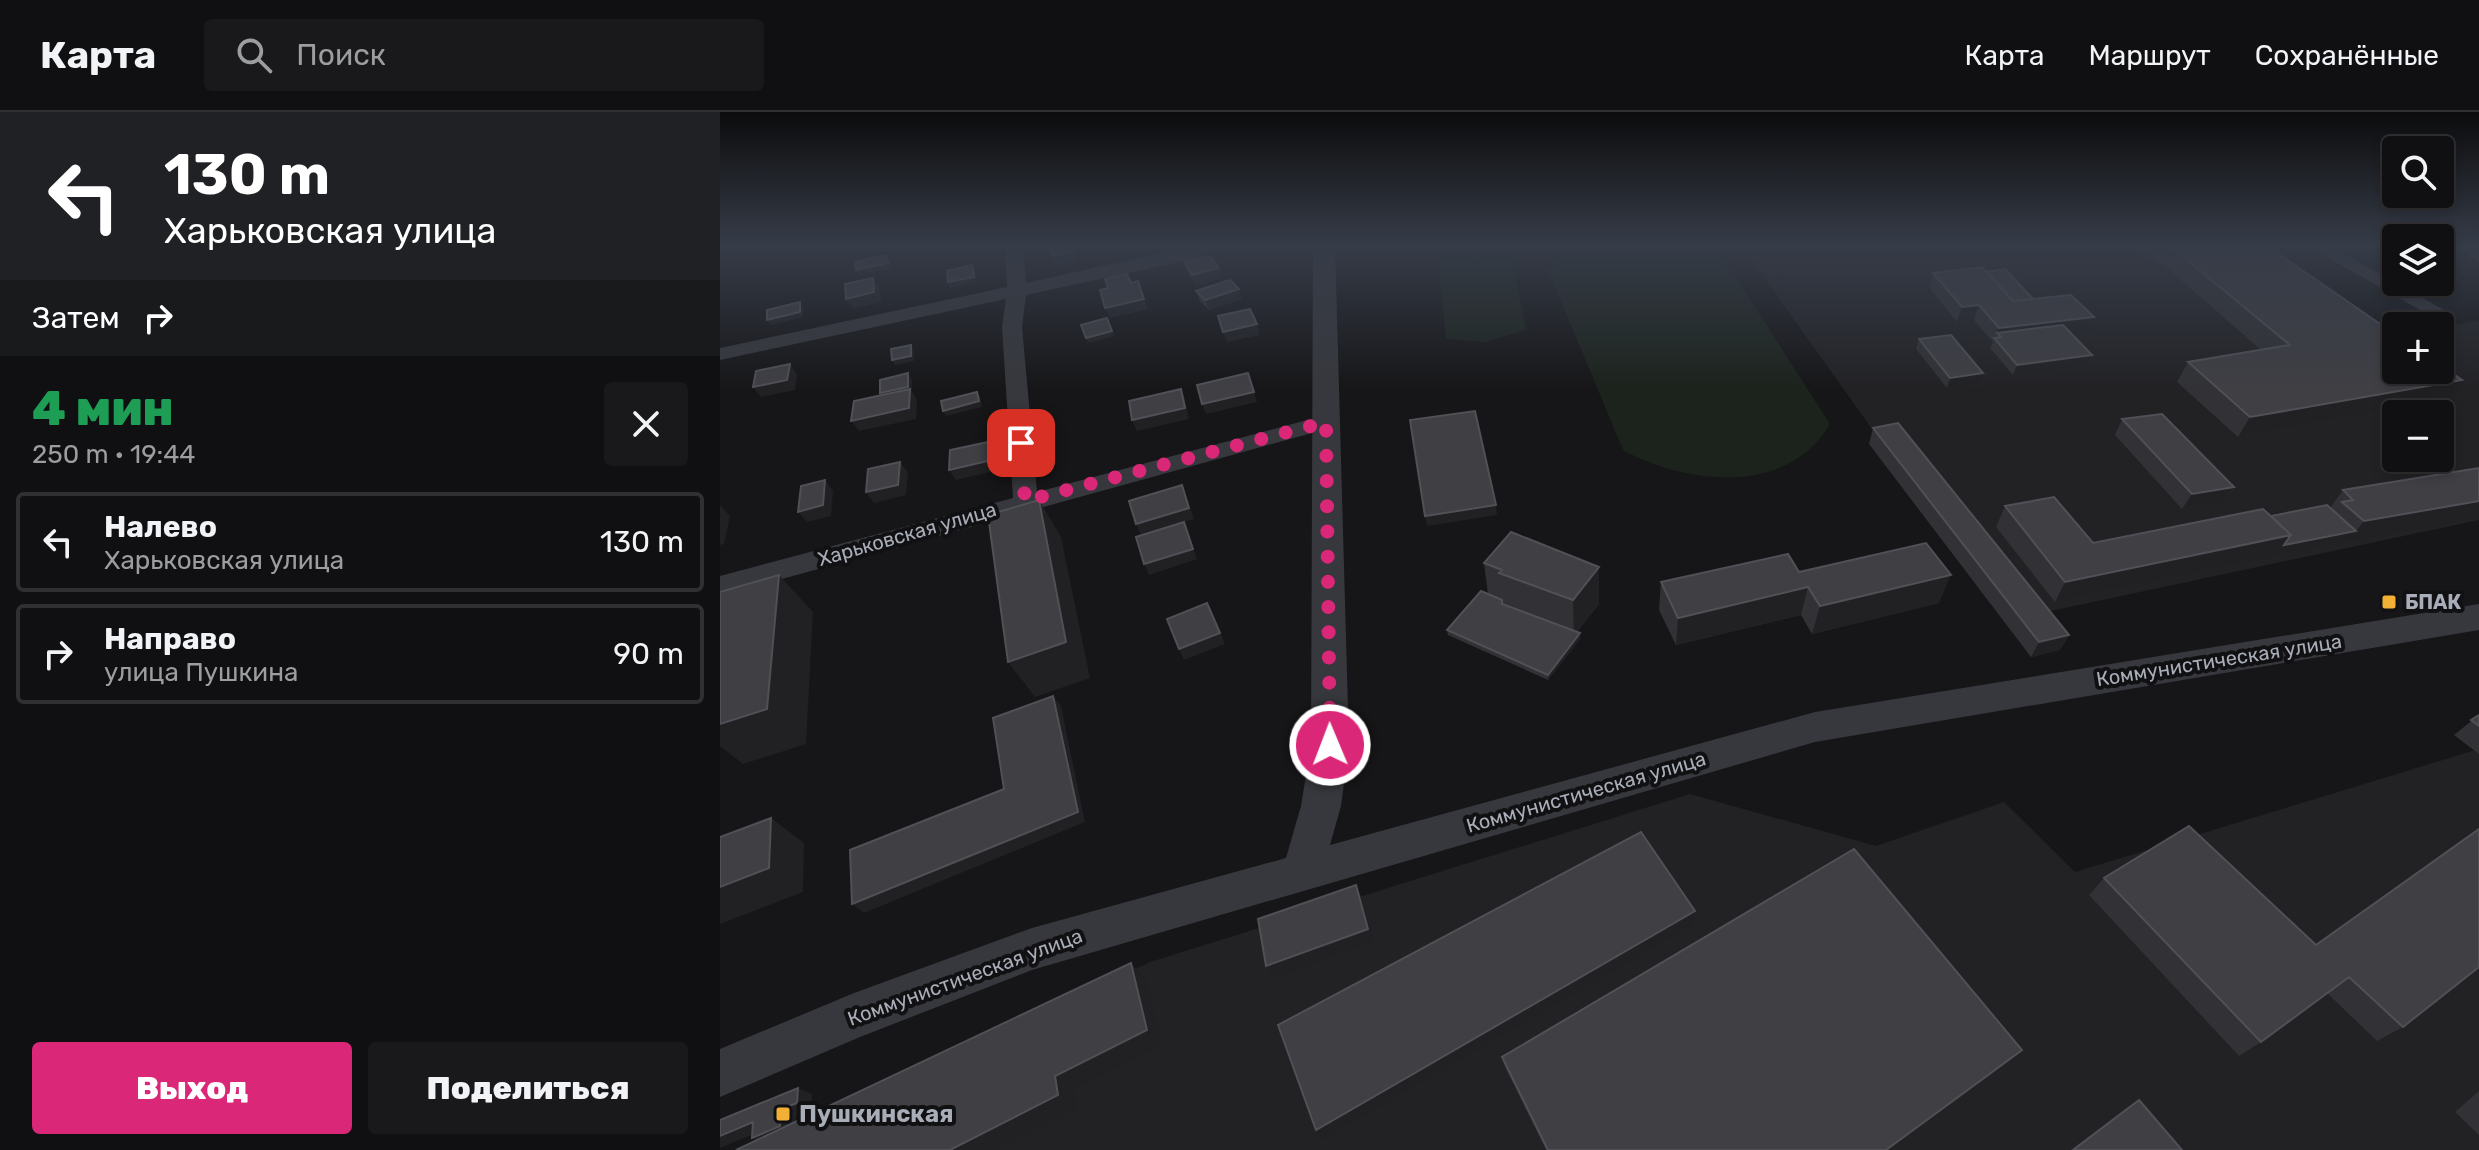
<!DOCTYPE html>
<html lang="ru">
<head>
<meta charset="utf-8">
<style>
  body { margin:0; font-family:Rubik,sans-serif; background:#19191b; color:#f1f3f6; height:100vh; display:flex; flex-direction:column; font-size:30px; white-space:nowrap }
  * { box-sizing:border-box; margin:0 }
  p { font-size:26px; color:#9c9d9f }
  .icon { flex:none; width:44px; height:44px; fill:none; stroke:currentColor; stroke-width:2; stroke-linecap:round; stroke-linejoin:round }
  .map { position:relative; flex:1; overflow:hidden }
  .side { display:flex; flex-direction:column; background:#101012; width:720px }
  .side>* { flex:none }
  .guide { background:#202124; color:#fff; overflow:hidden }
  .controls { position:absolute; left:1662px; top:24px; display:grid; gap:16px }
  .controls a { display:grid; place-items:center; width:72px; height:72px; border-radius:8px; background:#101012; box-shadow:0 4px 12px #0003,0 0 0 2px #303032; font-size:40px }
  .pin { position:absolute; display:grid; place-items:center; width:68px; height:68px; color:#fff; margin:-34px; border-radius:16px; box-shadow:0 4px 12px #0006 }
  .me { position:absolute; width:88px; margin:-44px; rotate:359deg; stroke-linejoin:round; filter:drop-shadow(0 0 6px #0008) }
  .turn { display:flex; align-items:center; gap:28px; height:168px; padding:0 32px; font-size:36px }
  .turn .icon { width:104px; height:104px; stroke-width:2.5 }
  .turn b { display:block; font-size:56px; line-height:68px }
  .then { display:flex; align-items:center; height:76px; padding:0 32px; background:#0003; gap:16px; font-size:30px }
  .round { display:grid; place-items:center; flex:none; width:84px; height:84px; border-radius:8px; background:#19191b }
  .head { display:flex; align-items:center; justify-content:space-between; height:136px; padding:0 32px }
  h1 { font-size:48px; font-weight:800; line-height:60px; color:#1e9e55 }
  .action { display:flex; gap:16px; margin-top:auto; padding:16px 32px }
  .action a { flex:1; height:92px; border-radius:8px; background:#db2777; color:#fff; font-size:32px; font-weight:800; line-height:92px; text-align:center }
  .action a+a { background:#19191b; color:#f1f3f6 }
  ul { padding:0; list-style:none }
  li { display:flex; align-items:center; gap:24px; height:100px; margin:0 16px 12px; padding:0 16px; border:4px solid #303032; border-radius:8px }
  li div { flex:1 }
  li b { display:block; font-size:30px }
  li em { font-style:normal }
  header { display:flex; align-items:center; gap:48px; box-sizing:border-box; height:112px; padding:0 40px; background:#101012; border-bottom:2px solid #303032 }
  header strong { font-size:38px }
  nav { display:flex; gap:44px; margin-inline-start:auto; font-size:28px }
  .search { width:560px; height:72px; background:#19191b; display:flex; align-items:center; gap:20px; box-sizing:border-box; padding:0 28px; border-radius:8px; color:#9c9d9f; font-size:30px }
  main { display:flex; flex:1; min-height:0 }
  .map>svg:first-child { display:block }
  .built { fill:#222225; fill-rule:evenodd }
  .green { fill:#1c231d }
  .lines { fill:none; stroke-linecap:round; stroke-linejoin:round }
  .minor { fill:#37383d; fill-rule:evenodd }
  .tertiary { fill:#37383d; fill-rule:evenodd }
  .wall { fill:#323236 }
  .shaded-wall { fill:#212124 }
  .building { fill:#3f3f44; stroke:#4f5156; stroke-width:2 }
  .route { stroke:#db2777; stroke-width:14; stroke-dasharray:0 25.2 }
  .poi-dot { fill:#f2b134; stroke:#111113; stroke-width:3 }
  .labels { text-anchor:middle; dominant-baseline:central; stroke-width:8; stroke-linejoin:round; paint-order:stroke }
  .street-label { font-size:20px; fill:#a8adb8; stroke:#111113 }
  .poi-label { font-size:20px; font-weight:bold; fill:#a8adb8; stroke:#111113; text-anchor:start }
  .near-poi-label { font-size:24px; font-weight:bold; fill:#a8adb8; stroke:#111113; text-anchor:start }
</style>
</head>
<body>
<header>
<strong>Карта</strong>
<div class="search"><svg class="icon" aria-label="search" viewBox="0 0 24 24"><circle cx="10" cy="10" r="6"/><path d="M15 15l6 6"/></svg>Поиск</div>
<nav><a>Карта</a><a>Маршрут</a><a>Сохранённые</a></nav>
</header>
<main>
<section class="side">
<div class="guide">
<div class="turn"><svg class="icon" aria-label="left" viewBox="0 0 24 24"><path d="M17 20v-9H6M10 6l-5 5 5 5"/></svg><div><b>130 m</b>Харьковская улица</div></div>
<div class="then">Затем<svg class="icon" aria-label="right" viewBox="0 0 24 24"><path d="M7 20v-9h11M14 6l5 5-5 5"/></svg></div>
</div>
<div class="head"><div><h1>4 мин</h1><p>250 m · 19:44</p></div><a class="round"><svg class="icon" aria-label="close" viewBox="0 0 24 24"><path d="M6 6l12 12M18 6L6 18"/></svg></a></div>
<ul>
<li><svg class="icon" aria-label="left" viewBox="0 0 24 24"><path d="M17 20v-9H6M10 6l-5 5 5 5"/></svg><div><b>Налево</b><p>Харьковская улица</p></div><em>130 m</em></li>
<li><svg class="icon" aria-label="right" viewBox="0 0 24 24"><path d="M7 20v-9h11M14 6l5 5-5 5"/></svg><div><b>Направо</b><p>улица Пушкина</p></div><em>90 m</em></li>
</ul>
<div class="action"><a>Выход</a><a>Поделиться</a></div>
</section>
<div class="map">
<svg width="1759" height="1038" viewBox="0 0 1759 1038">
  <rect width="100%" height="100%" fill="#161618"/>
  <path class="built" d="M 666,133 L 767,133 L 667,145 Z
    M 1021,133 L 1516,133 L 1648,225 L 1676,221 L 1676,258 L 1720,258 L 1720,214 L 1759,209 L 1759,408 L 1288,508 ZM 1676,302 L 1720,302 L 1720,346 L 1676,346 Z
    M 1759,637 L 1759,1038 L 50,1038 L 430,850 L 970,682 L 1156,734 L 1284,690 L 1355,760 Z"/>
  <path class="green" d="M 853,133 L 988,133 L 999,139 L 1110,312 C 1069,384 966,373 903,338 L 829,160 L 841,140 Z
    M 752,143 L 792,146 L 806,218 L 765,230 L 726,227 L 718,153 Z"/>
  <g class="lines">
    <path class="minor" d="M 285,133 L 303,133 L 306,171 L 477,133 L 504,133 L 472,147 L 306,183 L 302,215 L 317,380 L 606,303 L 617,310 L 614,315 L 0,484 L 0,464 L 293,386 L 282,215 L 286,187 L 0,248 L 0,236 L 287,175 Z
      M 1586,133 L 1608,133 L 1733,203 L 1730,207 L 1716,207 Z"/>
    <path class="tertiary" d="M 593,133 L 615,133 L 629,633 L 621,694 L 610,733 L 1095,600 L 1759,492 L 1759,518 L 1095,630 L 312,858 L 140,925 L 0,985 L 0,937 L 134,881 L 312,816 L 566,746 L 581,694 L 591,633 Z"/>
  </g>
  <path class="wall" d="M 1411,133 L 1546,133 L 1726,288 L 1518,325 L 1457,270 L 1468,250 L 1541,238 L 1446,155 Z
    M 1618,133 L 1647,133 L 1627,138 Z
    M 1759,134 L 1759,151 L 1748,144 L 1755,135 Z
    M 1676,147 L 1676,163 L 1666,157 L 1672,148 Z
    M 464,151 L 502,166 L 476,173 L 468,160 Z
    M 1266,160 L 1367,220 L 1352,222 L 1372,243 L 1367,254 L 1293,263 L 1270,236 L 1273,230 L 1254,208 L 1237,210 L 1209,175 L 1213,161 Z
    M 1688,170 L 1720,170 L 1728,176 L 1707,181 Z
    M 476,179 L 522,187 L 489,198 L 480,189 Z
    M 1199,227 L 1260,272 L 1227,276 L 1196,237 Z
    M 1402,307 L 1514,375 L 1503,391 L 1462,397 L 1395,323 Z
    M 1153,316 L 1349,523 L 1340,538 L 1311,545 L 1149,332 Z
    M 1759,356 L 1627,429 L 1335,490 L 1276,415 L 1285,394 L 1373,431 L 1610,396 L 1623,378 Z
    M 764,451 L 879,492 L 857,520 L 860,527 L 828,568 L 728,523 L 727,518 L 768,482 Z
    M 1079,460 L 1219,491 L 1092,522 L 1081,503 L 956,533 L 939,498 L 941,470 Z
    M 1759,603 L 1759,642 L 1734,623 Z
    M 1469,714 L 1683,915 L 1657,929 L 1607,881 L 1541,930 L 1519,944 L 1369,783 L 1384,766 Z
    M 782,945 L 1291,948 L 1170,1038 L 826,1038 L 785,955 Z
    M 1759,979 L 1759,1023 L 1735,1000 Z
    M 1419,988 L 1462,1038 L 1351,1038 L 1405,997 Z"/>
  <path class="shaded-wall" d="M 352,133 L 353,133 L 354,136 L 358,150 L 336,154 L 332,144 Z
    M 393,133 L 425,133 L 425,134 L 397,141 Z
    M 1630,133 L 1647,133 L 1627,138 Z
    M 166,143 L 169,148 L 171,156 L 139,163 L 136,158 Z
    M 252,153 L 255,158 L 257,170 L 231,176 L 228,170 Z
    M 499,156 L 502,166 L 476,173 L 472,163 Z
    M 153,166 L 160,176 L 161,190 L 133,197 L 126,187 Z
    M 1735,166 L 1728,176 L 1707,181 L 1714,171 Z
    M 418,169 L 428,197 L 390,206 L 385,196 Z
    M 519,177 L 522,187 L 489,198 L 485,188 Z
    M 80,190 L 83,196 L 83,205 L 51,213 L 47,208 Z
    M 1259,193 L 1254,208 L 1237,210 L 1242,195 Z
    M 1374,205 L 1367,220 L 1279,231 L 1281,225 L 1277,221 L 1279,216 Z
    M 537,212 L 540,223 L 507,230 L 503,220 Z
    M 392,219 L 395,224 L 368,231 L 366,226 Z
    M 191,233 L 194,238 L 194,249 L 175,253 L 172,248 Z
    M 1372,243 L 1367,254 L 1293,263 L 1297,253 Z
    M 70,252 L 77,263 L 75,278 L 41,285 L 33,275 Z
    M 188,261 L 192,267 L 192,279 L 197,288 L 196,307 L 139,319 L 131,309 L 163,287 L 160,281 Z
    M 1263,261 L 1260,272 L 1227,276 L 1230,266 Z
    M 1742,268 L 1726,288 L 1518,325 L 1530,305 Z
    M 461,277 L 465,287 L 469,307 L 417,319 L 412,308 Z
    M 257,280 L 260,285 L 262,295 L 226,304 L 223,299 Z
    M 534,280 L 537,290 L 486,302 L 482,292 Z
    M 268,330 L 274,340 L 275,359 L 236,368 L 229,358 Z
    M 180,350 L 188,360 L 186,383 L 154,391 L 146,380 Z
    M 105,368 L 113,379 L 111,404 L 87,410 L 78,400 Z
    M 462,373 L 474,407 L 421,423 L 416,412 Z
    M 1514,375 L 1503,391 L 1462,397 L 1472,382 Z
    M 319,388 L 341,425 L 370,566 L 315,585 L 288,550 Z
    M 1759,389 L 1759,406 L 1627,429 L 1556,444 L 1564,433 L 1636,419 L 1644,409 Z
    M 0,393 L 10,404 L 4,432 L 0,433 Z
    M 776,393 L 777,403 L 707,414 L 705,404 Z
    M 464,410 L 477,447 L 429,463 L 424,452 Z
    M 1571,423 L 1556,444 L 1335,490 L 1345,470 Z
    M 879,455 L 879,492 L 854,524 L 853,488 Z
    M 59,463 L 93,500 L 86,632 L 23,652 L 0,634 L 0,612 Z
    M 1231,463 L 1219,491 L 1092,522 L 1100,494 Z
    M 1088,475 L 1081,503 L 956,533 L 958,506 Z
    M 487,491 L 505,532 L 464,548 L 459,537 Z
    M 860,521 L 860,527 L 828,568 L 828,563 Z
    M 1349,523 L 1340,538 L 1311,545 L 1319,530 Z
    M 333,584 L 341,594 L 365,710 L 144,801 L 132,792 L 358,700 Z
    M 51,706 L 84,731 L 83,780 L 0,812 L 0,775 Z
    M 636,773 L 642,786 L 653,829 L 554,866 L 546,854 Z
    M 975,799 L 973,812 L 603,1027 L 596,1018 Z
    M 411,851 L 425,867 L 442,932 L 353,977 L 357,996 L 274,1038 L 230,1038 L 335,964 Z
    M 1302,938 L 1291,948 L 1170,1038 L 1166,1038 Z
    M 78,976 L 92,982 L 91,998 L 76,1004 L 75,1020 L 47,1032 L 32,1026 L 61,997 Z
    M 33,1010 L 48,1016 L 0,1036 L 0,1024 Z"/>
  <path class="building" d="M 330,133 L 352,133 L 353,140 L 332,144 Z
    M 1449,133 L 1546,133 L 1676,223 L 1676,258 L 1720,258 L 1720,253 L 1742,268 L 1530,305 L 1468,250 L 1570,233 Z
    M 166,143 L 168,151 L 136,158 L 135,150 Z
    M 490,144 L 499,156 L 472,163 L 464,150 Z
    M 252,153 L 254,165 L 228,170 L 227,159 Z
    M 1262,155 L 1293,189 L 1351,183 L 1374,205 L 1279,216 L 1259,193 L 1242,195 L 1213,161 Z
    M 1285,157 L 1313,187 L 1293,189 L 1266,160 Z
    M 1720,158 L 1735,166 L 1720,170 Z
    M 407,162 L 411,171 L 418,169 L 424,187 L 385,196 L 380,178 L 388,176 L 385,167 Z
    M 153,166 L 154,180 L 126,187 L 125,172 Z
    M 510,168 L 519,177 L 485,188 L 476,179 Z
    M 80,190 L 80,200 L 47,208 L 47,198 Z
    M 530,197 L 537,212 L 503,220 L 498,204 Z
    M 387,206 L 392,219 L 366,226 L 361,213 Z
    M 1343,213 L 1372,243 L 1297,253 L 1274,226 L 1281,225 L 1277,221 Z
    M 1231,223 L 1263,261 L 1230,266 L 1199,227 Z
    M 191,233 L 191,244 L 172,248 L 171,237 Z
    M 70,252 L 67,268 L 33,275 L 36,259 Z
    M 188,261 L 188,275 L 160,281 L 160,268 Z
    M 528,261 L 534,280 L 482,292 L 477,273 Z
    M 190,277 L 189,296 L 131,309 L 134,289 Z
    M 461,277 L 465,296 L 412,308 L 409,289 Z
    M 257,280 L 259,289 L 223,299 L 221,289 Z
    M 755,299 L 776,393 L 705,404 L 690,308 Z
    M 1442,302 L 1514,375 L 1472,382 L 1402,307 Z
    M 1178,311 L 1349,523 L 1319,530 L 1153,316 Z
    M 268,330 L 268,349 L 229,358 L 230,338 Z
    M 180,350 L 178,373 L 146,380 L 148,357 Z
    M 1759,356 L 1759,389 L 1644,409 L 1622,390 L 1633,388 L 1623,378 Z
    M 105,368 L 103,393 L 78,400 L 81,374 Z
    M 462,373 L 469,396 L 416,412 L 409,389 Z
    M 1334,385 L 1373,431 L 1543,397 L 1571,423 L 1345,470 L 1285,394 Z
    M 319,388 L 346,530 L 288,550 L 268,403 Z
    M 1607,393 L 1636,419 L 1564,433 L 1571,423 L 1551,404 Z
    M 464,410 L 473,437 L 424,452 L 416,425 Z
    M 791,420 L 879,455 L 853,488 L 779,461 L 782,458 L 764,451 Z
    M 1206,431 L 1231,463 L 1100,494 L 1088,475 L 958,506 L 941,470 L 1068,442 L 1079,460 Z
    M 59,463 L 47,597 L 0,612 L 0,480 Z
    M 761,479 L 782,488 L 782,492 L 860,521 L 828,563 L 727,518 Z
    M 487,491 L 500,521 L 459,537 L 447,507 Z
    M 333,584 L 358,700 L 132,792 L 130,738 L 284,677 L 273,606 Z
    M 1759,603 L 1759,614 L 1751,608 Z
    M 51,706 L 49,756 L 0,775 L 0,725 Z
    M 1469,714 L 1596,833 L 1759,717 L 1759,855 L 1683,915 L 1629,865 L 1541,930 L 1384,766 Z
    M 921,720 L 975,799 L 596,1018 L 558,913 Z
    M 1134,737 L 1302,938 L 1166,1038 L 828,1038 L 782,945 Z
    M 636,773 L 648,817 L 546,854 L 538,807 Z
    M 411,851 L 427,918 L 335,964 L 338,983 L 230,1038 L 16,1038 Z
    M 78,976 L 77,991 L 61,997 L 60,1014 L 32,1026 L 33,1010 L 0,1024 L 0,1008 Z
    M 1419,988 L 1462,1038 L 1353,1038 Z"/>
  <linearGradient id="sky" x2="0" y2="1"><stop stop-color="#0c0c0d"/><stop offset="0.48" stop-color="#363c48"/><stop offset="1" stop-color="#363c48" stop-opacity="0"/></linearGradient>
  <rect width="1759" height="278" fill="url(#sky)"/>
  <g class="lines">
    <path class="route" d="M 301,331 L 305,389 L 606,310 L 610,633"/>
  </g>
  <g class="poi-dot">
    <rect x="1661" y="482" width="16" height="16" rx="4"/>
    <rect x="55" y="994" width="16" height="16" rx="4"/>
  </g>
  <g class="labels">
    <g class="street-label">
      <text transform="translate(187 422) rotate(-16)">Харьковская улица</text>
      <text transform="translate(1499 548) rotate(-9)">Коммунистическая улица</text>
      <text transform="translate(866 680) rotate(-16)">Коммунистическая улица</text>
      <text transform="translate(245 865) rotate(-20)">Коммунистическая улица</text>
    </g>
    <g class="poi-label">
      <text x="1685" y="490">БПАК</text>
    </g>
    <g class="near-poi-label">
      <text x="79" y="1002">Пушкинская</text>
    </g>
  </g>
</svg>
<div class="controls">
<a><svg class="icon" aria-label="search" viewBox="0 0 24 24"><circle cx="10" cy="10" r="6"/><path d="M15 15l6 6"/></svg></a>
<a><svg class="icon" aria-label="layers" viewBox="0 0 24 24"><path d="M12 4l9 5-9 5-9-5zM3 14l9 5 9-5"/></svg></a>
<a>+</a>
<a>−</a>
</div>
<div class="pin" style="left:301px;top:331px;background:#d93025"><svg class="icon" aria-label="arrive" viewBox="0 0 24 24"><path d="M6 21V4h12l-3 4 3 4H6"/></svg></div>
<svg class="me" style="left:610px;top:633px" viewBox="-20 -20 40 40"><circle r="17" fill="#db2777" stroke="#fff" stroke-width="3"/><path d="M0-11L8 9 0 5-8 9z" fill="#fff"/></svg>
</div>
</main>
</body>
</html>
